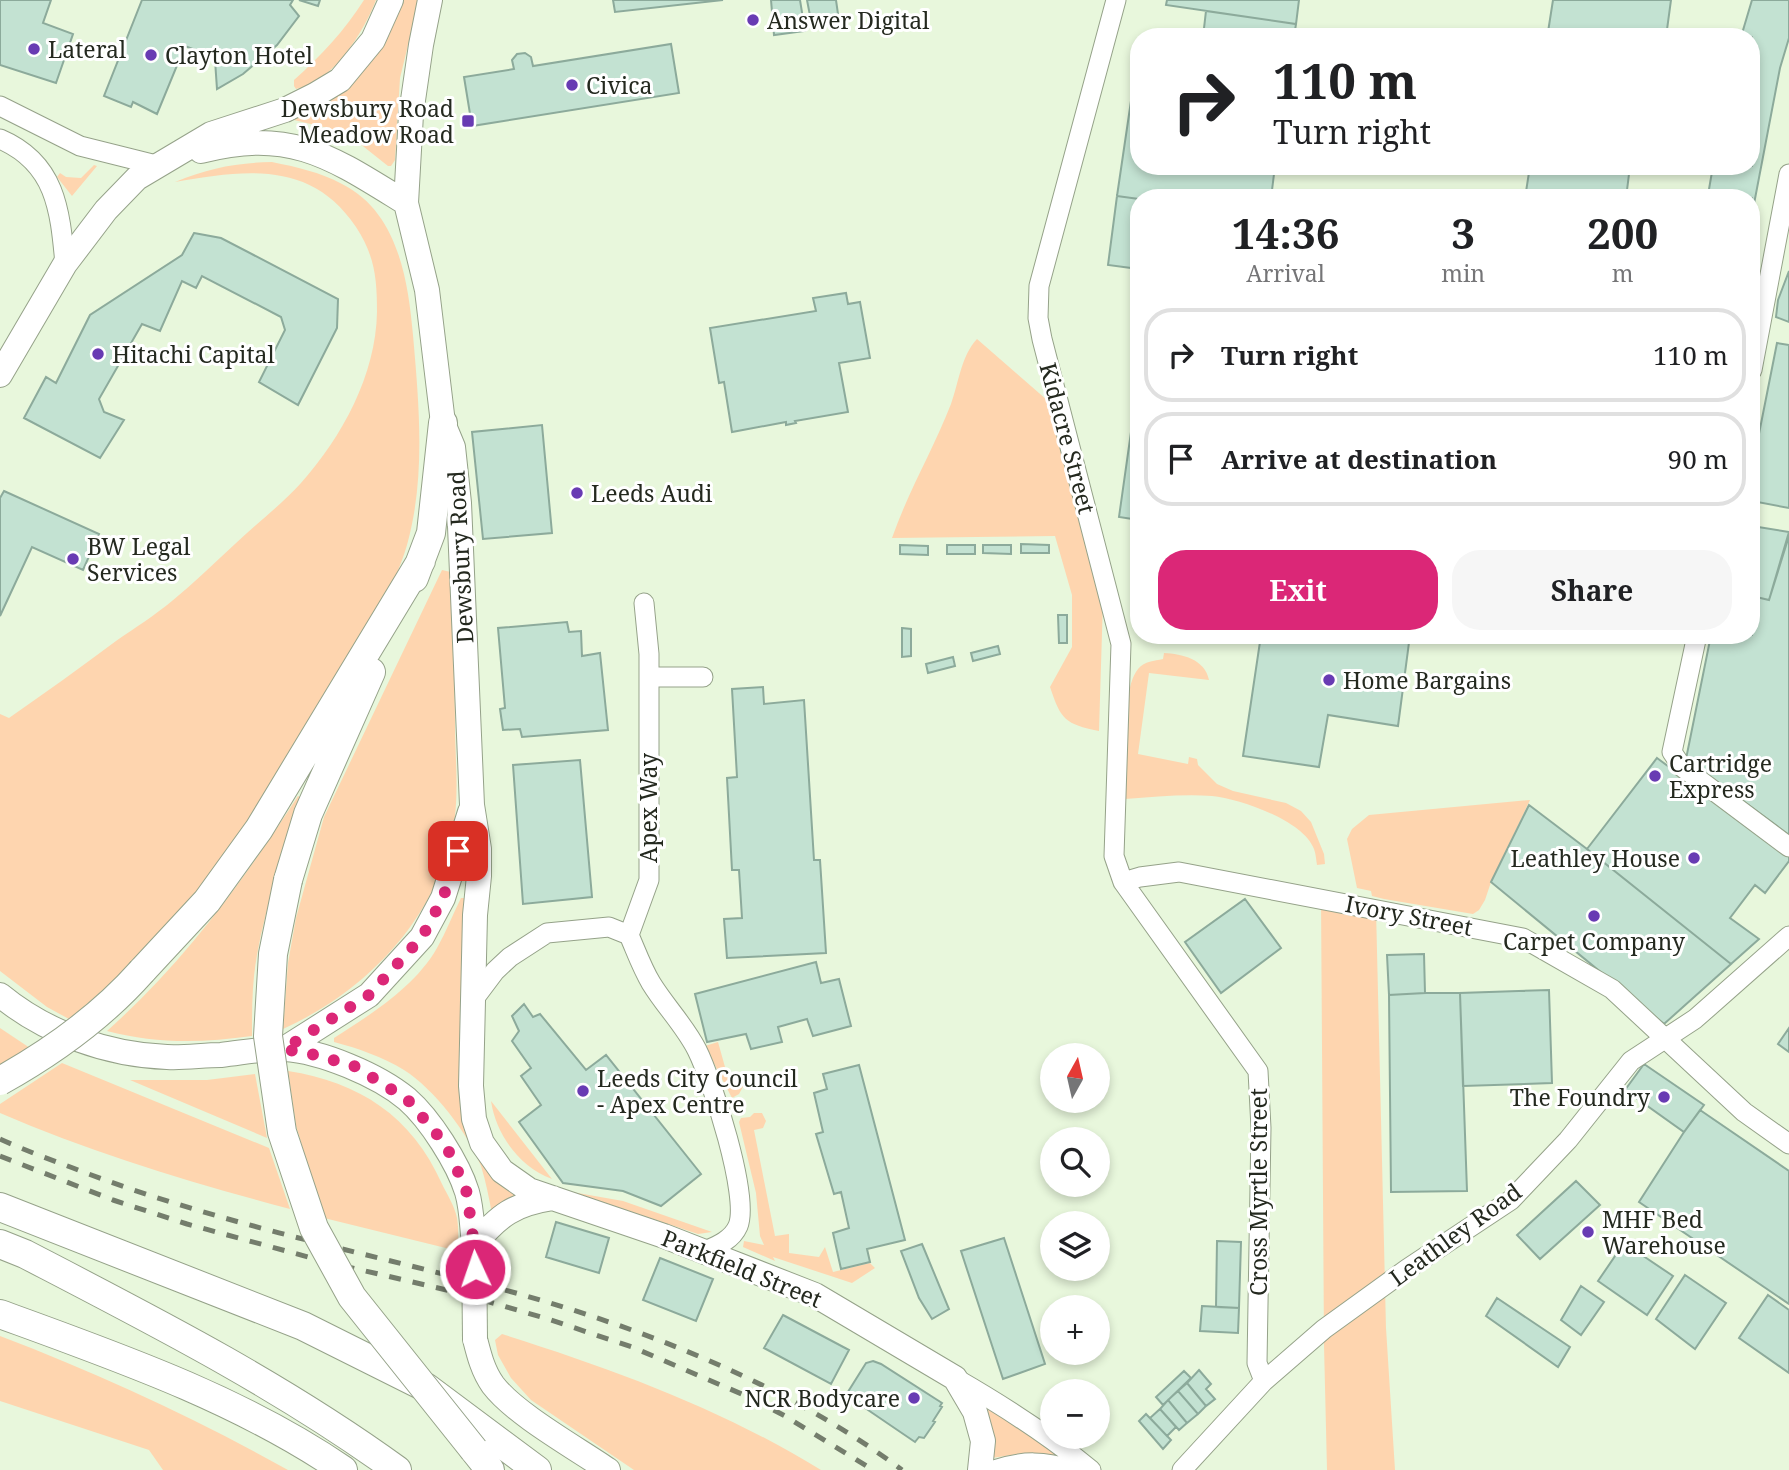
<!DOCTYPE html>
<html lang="en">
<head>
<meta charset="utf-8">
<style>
  body { margin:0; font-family:"Noto Serif",serif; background:#f6f6f6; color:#202124; height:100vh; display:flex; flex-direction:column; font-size:26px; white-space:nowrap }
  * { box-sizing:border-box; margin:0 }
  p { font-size:23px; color:#757577 }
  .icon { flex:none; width:38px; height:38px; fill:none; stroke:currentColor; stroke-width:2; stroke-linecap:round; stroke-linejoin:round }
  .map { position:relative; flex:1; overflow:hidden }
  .panel { position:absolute; left:1130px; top:189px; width:630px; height:455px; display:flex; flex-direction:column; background:#fff; border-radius:28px; box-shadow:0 4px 10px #0003 }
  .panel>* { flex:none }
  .banner { position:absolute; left:1130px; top:28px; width:630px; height:147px; border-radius:28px; box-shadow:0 4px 10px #0003; background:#fff; color:#202124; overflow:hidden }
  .needle { width:46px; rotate:8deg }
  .fabs { position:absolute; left:1040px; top:1043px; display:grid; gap:14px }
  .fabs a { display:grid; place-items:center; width:70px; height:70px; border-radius:50%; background:#fff; box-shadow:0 4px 10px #0003; font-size:35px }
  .pin { position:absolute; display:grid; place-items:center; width:60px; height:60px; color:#fff; margin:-30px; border-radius:14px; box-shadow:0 4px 10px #0006 }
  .me { position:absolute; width:77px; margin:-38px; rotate:357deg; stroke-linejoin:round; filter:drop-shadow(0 0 5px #0008) }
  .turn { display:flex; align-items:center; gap:24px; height:147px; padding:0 28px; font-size:32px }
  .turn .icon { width:91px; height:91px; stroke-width:2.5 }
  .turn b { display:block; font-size:49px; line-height:60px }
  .eta { display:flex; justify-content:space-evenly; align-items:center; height:119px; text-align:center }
  .eta b { font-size:42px; font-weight:700; line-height:49px }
  .button { display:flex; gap:14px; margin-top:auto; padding:14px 28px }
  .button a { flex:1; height:80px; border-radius:28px; background:#db2777; color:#fff; font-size:28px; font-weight:700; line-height:80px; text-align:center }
  .button a+a { background:#f6f6f6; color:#202124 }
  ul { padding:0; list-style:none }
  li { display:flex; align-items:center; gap:21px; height:94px; margin:0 14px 10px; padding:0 14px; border:4px solid #e0e0e0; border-radius:28px }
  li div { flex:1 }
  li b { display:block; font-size:26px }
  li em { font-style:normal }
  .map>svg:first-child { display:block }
  .green { fill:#fed5af }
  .building { fill:#c3e2d2; stroke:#8caa9b; stroke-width:2 }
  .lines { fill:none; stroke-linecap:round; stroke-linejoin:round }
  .minor-casing { stroke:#95a289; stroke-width:21 }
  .major-casing { stroke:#95a289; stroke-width:26 }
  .highway-casing { stroke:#95a289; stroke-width:30 }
  .minor { stroke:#fff; stroke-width:19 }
  .major { stroke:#fff; stroke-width:24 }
  .highway { stroke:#fff; stroke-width:28 }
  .rail { stroke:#747d6c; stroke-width:5; stroke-dasharray:12 12; stroke-linecap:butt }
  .major-bridge-casing { stroke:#95a289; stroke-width:26; stroke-linecap:butt }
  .highway-bridge-casing { stroke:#95a289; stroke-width:30; stroke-linecap:butt }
  .major-bridge { stroke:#fff; stroke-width:24 }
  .highway-bridge { stroke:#fff; stroke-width:28 }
  .route { stroke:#db2777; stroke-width:12; stroke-dasharray:0 21.6 }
  .poi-dot { fill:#683bb3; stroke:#fff; stroke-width:2.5 }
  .labels { text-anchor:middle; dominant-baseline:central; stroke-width:6; stroke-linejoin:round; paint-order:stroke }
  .poi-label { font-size:23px; fill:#24291f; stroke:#fff; text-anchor:start }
  .street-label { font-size:23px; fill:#24291f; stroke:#fff }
</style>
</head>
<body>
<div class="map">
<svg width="1789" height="1470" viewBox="0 0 1789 1470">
  <rect width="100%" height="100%" fill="#e8f7dc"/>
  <path class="green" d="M 364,0 L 376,0 C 364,32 332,83 296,89 L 294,86 L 294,80 C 321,56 345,30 364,0 Z
    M 402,0 L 419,0 L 400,78 L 395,160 L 391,166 L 388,166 L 354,139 L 340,131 L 294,120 Z
    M 272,162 C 296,167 320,172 342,184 C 398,212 408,280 413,335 C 419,404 426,477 407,545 C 393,594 361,637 335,680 C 310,722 286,766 259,807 C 207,886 142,960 69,1019 L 47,1007 L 0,971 L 0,714 L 9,718 C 45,693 81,667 116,641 C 135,628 155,615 172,601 C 194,583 214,563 235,544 C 256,524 281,505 301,483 C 342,437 376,375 377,312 C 377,279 375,256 356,227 C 311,160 245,170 175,182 C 210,168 234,163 272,162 Z
    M 94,165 L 97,166 L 72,196 L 57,177 L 60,173 L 66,177 L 81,178 Z
    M 977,339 L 1047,400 L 1103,600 L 1099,731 C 1065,724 1061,720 1050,687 L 1072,647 L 1072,595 L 1055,536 L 892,538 C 908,492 933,450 951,404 C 959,382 961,356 977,339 Z
    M 442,570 L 455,573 C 455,623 454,673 455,723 C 455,761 460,797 452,835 C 433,923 363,993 283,1029 L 288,963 L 296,918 L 324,817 Z
    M 1164,653 C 1182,654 1205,659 1209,680 L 1149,673 L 1138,754 L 1188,764 L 1189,757 L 1197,759 L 1198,765 L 1217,784 L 1233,791 L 1286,803 L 1301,811 L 1311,822 L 1324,854 L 1325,864 L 1317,865 C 1316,860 1316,854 1314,849 C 1303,820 1240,799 1212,796 C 1183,794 1154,797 1125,799 C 1126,769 1120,691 1138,669 C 1145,661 1154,661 1163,659 Z
    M 298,796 L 302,798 C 286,850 266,902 257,955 C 252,982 252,1009 252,1036 C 202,1043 156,1044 107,1031 C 185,961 241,884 298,796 Z
    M 1530,800 L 1491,882 L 1485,900 L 1479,910 L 1473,914 L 1384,899 L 1372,896 L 1371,891 L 1357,888 L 1347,839 L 1352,829 L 1369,815 Z
    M 461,898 L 466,898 L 466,1110 L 520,1192 L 492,1214 C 489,1198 486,1182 481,1166 C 468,1133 434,1089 404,1070 C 383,1057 357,1048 334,1042 L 334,1038 C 371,1014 414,988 437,948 C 446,932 453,914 461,898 Z
    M 1321,898 L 1376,909 L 1386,1328 L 1395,1470 L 1327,1470 L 1324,1345 Z
    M 0,1028 L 30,1048 L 0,1066 Z
    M 718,1042 L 730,1085 L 743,1082 L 744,1085 L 739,1094 L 732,1098 L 705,1046 Z
    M 62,1063 L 269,1148 L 290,1209 C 192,1183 93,1153 0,1113 L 0,1104 Z
    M 288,1071 C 359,1082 412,1116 442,1184 C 447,1194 455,1207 457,1218 C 459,1229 458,1241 458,1251 L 324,1218 L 296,1126 Z
    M 255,1074 L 267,1138 L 130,1080 L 207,1080 Z
    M 491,1101 L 552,1179 C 520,1167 496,1135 491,1101 Z
    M 754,1113 L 762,1113 L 766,1121 L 763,1128 L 754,1130 L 775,1236 L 789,1234 L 789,1253 L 819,1257 L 825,1247 L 833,1272 L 870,1263 L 875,1268 L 852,1283 L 773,1257 L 775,1261 L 743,1247 L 744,1241 L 764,1245 L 760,1236 L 756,1193 L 739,1122 L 741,1118 L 750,1117 Z
    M 572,1192 L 623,1201 L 712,1232 L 698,1234 Z
    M 502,1334 C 613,1369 722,1409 821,1470 L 634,1470 L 531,1400 L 511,1378 L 498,1355 L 495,1340 Z
    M 0,1336 C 100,1374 195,1418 288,1470 L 163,1470 L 149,1450 L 0,1401 Z
    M 979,1399 L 1075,1459 L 1024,1453 L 992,1458 Z"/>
  <path class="building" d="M 0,0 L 51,0 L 43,23 L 73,34 L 56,83 L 0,65 Z
    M 142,0 L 293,0 L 290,5 L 299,16 L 277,45 L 243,74 L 217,89 L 215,60 L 218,50 L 198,51 L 185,46 L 157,114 L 133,102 L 131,107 L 104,96 Z
    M 299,0 L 320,0 L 318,6 Z
    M 613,0 L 723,0 L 615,12 Z
    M 771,0 L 800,0 L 805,31 L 774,35 Z
    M 807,0 L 836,0 L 839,21 L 812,26 Z
    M 1167,0 L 1299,0 L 1296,24 L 1166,5 Z
    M 1553,0 L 1671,0 L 1666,37 L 1584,37 L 1548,32 Z
    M 1752,0 L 1789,0 L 1789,38 L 1780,68 L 1754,204 L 1752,203 L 1752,198 L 1723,198 L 1708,195 L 1713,166 L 1752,166 L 1752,37 L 1741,37 Z
    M 1206,11 L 1296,24 L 1294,37 L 1203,37 Z
    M 1548,32 L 1584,37 L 1548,37 Z
    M 671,44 L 679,93 L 472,126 L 464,77 L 514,69 L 512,60 L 517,54 L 525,53 L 531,57 L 533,66 Z
    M 1136,67 L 1139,67 L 1139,166 L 1275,166 L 1271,198 L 1139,199 L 1117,196 Z
    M 1530,166 L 1573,166 L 1629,174 L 1626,198 L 1525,198 Z
    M 1573,166 L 1630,166 L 1629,174 Z
    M 1117,196 L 1139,199 L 1139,269 L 1108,265 Z
    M 194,233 L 221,238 L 338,299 L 337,328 L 298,405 L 259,382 L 285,330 L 281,317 L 202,276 L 196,288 L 182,281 L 160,331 L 142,324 L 99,399 L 104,412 L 124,420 L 100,458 L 24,418 L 46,377 L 56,383 L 90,315 L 182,255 Z
    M 1789,271 L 1789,322 L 1776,317 L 1778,300 Z
    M 846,293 L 848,304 L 860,302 L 870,358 L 839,363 L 848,412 L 795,421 L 796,423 L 786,425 L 786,422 L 732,432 L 724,382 L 719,383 L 710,328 L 816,311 L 813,298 Z
    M 1777,343 L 1789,345 L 1789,508 L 1752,501 L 1752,469 Z
    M 1139,377 L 1139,433 L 1131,432 Z
    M 542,425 L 552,533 L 483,539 L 472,432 Z
    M 1131,432 L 1139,433 L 1139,520 L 1119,517 Z
    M 4,491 L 99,534 L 83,570 L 32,547 L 0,616 L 0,498 Z
    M 1752,526 L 1789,532 L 1769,600 L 1752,596 Z
    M 1789,536 L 1789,835 L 1686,759 L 1711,635 L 1752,635 L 1752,596 L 1769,600 Z
    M 1021,544 L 1049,545 L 1049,553 L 1021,553 Z
    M 900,545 L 928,546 L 928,555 L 900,554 Z
    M 947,545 L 975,545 L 975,554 L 947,554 Z
    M 983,545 L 1011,545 L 1011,554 L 983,553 Z
    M 1058,615 L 1067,615 L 1067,643 L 1059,643 Z
    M 567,622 L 569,632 L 581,631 L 582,656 L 600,653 L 608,730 L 522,737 L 520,729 L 503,730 L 500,709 L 505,708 L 498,628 Z
    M 902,628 L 911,629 L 911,656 L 902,657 Z
    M 1261,635 L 1410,635 L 1398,726 L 1328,715 L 1319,767 L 1243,756 Z
    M 1473,635 L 1513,635 L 1512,641 Z
    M 998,646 L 1000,654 L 973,661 L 971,653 Z
    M 953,657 L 955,666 L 928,673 L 926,664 Z
    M 763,687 L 764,704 L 804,700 L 814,860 L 820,860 L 826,953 L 727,958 L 724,919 L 742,918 L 739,870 L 732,870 L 727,778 L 737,777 L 732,689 Z
    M 1657,758 L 1789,856 L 1789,861 L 1765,893 L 1755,885 L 1730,918 L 1759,939 L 1731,964 L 1587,849 Z
    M 580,760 L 592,897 L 523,904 L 513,765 Z
    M 1529,805 L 1587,849 L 1731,964 L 1664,1024 L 1491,882 Z
    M 1245,899 L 1281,948 L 1221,993 L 1185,942 Z
    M 1424,954 L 1425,993 L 1389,995 L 1387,955 Z
    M 816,962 L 821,983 L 839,979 L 851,1026 L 813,1036 L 807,1019 L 778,1027 L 782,1042 L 751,1049 L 746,1034 L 707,1042 L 695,994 Z
    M 1549,990 L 1552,1083 L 1463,1086 L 1460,993 Z
    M 1425,993 L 1460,993 L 1467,1191 L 1391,1192 L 1389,995 Z
    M 524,1004 L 533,1017 L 540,1014 L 586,1070 L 606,1055 L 701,1174 L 661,1206 L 623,1191 L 563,1183 L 519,1122 L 541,1105 L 521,1076 L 531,1068 L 512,1041 L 519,1031 L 512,1016 Z
    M 1789,1028 L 1789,1052 L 1778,1044 Z
    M 1644,1064 L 1704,1105 L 1684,1132 L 1625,1090 Z
    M 859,1065 L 905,1240 L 867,1249 L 870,1262 L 841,1269 L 833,1233 L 849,1228 L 841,1192 L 834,1194 L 816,1134 L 823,1132 L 814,1093 L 827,1089 L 823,1074 Z
    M 1700,1110 L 1789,1171 L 1789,1304 L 1639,1202 L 1684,1132 Z
    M 1576,1181 L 1600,1205 L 1540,1259 L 1517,1235 Z
    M 556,1222 L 609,1238 L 599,1273 L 546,1257 Z
    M 1004,1238 L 1045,1364 L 1003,1379 L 961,1251 Z
    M 1217,1241 L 1241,1242 L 1239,1308 L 1216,1307 Z
    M 1624,1243 L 1673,1276 L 1647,1315 L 1598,1281 Z
    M 922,1244 L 949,1309 L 932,1319 L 919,1298 L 901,1251 Z
    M 660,1258 L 713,1279 L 696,1321 L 643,1300 Z
    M 1685,1275 L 1726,1303 L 1695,1349 L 1656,1319 Z
    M 1581,1286 L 1604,1302 L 1581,1335 L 1561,1320 Z
    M 1768,1295 L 1789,1310 L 1789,1373 L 1739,1338 Z
    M 1497,1298 L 1570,1347 L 1558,1367 L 1486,1316 Z
    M 1202,1306 L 1239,1308 L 1238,1333 L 1200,1331 Z
    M 783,1315 L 849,1350 L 831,1384 L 764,1348 Z
    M 873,1361 L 881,1364 L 942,1403 L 940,1406 L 942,1407 L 933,1421 L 935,1422 L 924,1438 L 919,1437 L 915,1442 L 846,1395 L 866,1363 Z
    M 1199,1370 L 1211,1384 L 1206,1389 L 1215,1399 L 1206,1406 L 1187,1383 Z
    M 1184,1371 L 1191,1378 L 1163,1405 L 1156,1397 Z
    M 1187,1383 L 1206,1406 L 1198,1414 L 1178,1391 Z
    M 1178,1391 L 1198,1414 L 1187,1423 L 1168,1400 Z
    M 1168,1400 L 1187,1423 L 1179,1430 L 1160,1409 Z
    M 1160,1409 L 1176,1427 L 1167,1436 L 1150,1418 Z
    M 1146,1414 L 1171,1440 L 1163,1449 L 1139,1421 Z"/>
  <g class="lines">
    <g class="minor-casing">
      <path id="minor" d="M 1116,0 L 1039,286 L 1038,318 L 1042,339 L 1121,644 L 1114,856 L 1123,882 L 1258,1071 L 1261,1128 L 1257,1363 L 1264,1381
        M 0,106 L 80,146 L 156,165
        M 0,139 C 56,163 60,210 65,264
        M 1752,370 L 1789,174
        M 1697,635 L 1672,752 L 1682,767 L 1789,847
        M 649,677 L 703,677
        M 1123,882 L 1140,877 L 1179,872 L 1523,938 L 1612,989 L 1744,1112 L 1789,1144
        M 629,935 L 649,880 L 649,654 L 644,603
        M 474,999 L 495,971 L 510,957 L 547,933 L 609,927 L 629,935 C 636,951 642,968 651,983 C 665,1006 685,1026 697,1050 C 712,1080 750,1197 738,1226 C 732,1240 717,1246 705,1251
        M 955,1378 C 1002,1405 1049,1435 1091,1470
        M 994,1470 C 1023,1460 1045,1461 1073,1470
        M 1182,1470 L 1264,1381 L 1324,1329 L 1407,1269 L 1511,1200 L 1568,1140 L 1631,1061 L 1695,1019 L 1789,936"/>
    </g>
    <g class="major-casing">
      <path id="major" d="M 430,0 L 421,45 L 411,114 L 406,203 L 427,290 L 443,423 L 453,447 L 459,503 L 472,805 L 479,849 L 479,876 L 475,915 L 471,1086 L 474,1119 L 482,1143 L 502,1171 L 529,1190 L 664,1236 L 815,1295 L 955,1378 L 975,1412 L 983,1441 L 980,1470
        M 201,151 C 291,127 333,158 406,203
        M 0,375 L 65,264 L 106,210 L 137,178 L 211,134 L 285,110 L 315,95 L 340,80 L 373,40 L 391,0
        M 0,995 C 46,1033 108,1055 167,1057 C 185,1058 203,1055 221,1055 C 241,1053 264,1048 284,1049 C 321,1051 378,1075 407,1099 C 430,1119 458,1163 467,1192 C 472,1209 472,1228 474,1245
        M 284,1049 L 369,995 L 422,937 L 443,898 L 470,812
        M 474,1245 C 499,1215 514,1204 553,1198
        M 475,1339 C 479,1355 483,1371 493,1385 C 515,1414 576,1448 608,1470"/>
    </g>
    <g class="highway-casing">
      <path id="highway" d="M 414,578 L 431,533 L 443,423
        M 288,880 L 308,814 L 371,672
        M 142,971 L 207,901 L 259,829 L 421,561
        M 0,1207 L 303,1326 L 427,1388 L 537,1470
        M 0,1244 L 25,1254 C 152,1320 280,1385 397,1470
        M 0,1314 C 118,1357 239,1399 343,1470
        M 474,1450 L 490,1470"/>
    </g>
    <use href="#minor" class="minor"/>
    <use href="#major" class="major"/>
    <use href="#highway" class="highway"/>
    <path class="rail" d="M 0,1139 C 24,1150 49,1159 73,1168 C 199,1217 329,1245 459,1278 C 612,1316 775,1375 902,1470
      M 0,1156 L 113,1200 L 187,1224 L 323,1261 L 455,1292 L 548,1319 L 632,1347 L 751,1398 L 785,1416 L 873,1470"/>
    <g class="major-bridge-casing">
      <path id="major-bridge" d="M 474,1245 L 475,1339"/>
    </g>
    <g class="highway-bridge-casing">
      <path id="highway-bridge" d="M 288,880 L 273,954 L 268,1036 L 282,1132 L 314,1228 L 352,1297 L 474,1450
        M 0,1081 C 52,1052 103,1015 142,971"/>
    </g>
    <use href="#major-bridge" class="major-bridge"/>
    <use href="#highway-bridge" class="highway-bridge"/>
  </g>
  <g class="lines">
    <path class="route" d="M 458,851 L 443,898 L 422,937 L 369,995 L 284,1049 L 311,1054 L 354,1066 L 407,1099 L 436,1133 L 451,1155 L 467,1193 L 474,1245 L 475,1269"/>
  </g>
  <g class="poi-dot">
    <circle cx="753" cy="20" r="7"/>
    <circle cx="34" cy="49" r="7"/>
    <circle cx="151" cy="55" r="7"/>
    <circle cx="572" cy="85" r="7"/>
    <rect x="461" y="114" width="14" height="14" rx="3.5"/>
    <circle cx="98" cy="354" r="7"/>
    <circle cx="577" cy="493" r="7"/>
    <circle cx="73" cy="559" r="7"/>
    <circle cx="1329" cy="680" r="7"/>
    <circle cx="1655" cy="776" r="7"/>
    <circle cx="1694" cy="858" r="7"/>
    <circle cx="1594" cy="916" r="7"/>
    <circle cx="583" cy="1091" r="7"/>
    <circle cx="1664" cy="1097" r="7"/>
    <circle cx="1588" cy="1232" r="7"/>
    <circle cx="914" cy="1398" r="7"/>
  </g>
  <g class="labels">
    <g class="poi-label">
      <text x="767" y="20">Answer Digital</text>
      <text x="48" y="49">Lateral</text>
      <text x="165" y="55">Clayton Hotel</text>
      <text x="586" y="85">Civica</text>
      <text x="454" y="108" text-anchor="end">Dewsbury Road<tspan x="454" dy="26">Meadow Road</tspan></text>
      <text x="112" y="354">Hitachi Capital</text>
      <text x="591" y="493">Leeds Audi</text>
      <text x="87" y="546">BW Legal<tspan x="87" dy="26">Services</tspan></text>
      <text x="1343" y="680">Home Bargains</text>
      <text x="1669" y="763">Cartridge<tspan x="1669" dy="26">Express</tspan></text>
      <text x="1680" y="858" text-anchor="end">Leathley House</text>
      <text x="1594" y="941" text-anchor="middle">Carpet Company</text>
      <text x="597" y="1078">Leeds City Council<tspan x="597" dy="26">- Apex Centre</tspan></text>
      <text x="1650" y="1097" text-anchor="end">The Foundry</text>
      <text x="1602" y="1219">MHF Bed<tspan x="1602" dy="26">Warehouse</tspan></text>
      <text x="900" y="1398" text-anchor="end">NCR Bodycare</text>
    </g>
    <g class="street-label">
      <text transform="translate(1068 438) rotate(75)">Kidacre Street</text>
      <text transform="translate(460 557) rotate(-93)">Dewsbury Road</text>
      <text transform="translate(648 808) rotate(-90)">Apex Way</text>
      <text transform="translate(1409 915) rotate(11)">Ivory Street</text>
      <text transform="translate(1258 1192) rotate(-90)">Cross Myrtle Street</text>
      <text transform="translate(1455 1234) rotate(-36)">Leathley Road</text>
      <text transform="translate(742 1268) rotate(22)">Parkfield Street</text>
    </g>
  </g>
</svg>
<div class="fabs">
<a><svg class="needle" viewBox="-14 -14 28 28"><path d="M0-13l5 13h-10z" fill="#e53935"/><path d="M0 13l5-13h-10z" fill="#757577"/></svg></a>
<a><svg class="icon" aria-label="search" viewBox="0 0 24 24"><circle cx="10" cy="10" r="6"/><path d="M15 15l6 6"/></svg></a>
<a><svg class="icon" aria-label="layers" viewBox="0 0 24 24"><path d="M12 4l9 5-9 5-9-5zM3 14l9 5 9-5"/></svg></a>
<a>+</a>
<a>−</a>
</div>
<div class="pin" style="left:458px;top:851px;background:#d93025"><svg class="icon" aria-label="arrive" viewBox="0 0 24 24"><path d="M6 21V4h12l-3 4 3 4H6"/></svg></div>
<svg class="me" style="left:475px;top:1269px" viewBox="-20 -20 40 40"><circle r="17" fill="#db2777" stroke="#fff" stroke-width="3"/><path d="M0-11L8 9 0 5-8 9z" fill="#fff"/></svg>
<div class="banner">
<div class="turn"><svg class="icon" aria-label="right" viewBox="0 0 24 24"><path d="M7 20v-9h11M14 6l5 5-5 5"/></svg><div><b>110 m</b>Turn right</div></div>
</div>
<section class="panel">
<div class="eta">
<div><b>14:36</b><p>Arrival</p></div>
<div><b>3</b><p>min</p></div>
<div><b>200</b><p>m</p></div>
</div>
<ul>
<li><svg class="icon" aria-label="right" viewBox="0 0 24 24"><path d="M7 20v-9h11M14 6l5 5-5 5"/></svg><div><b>Turn right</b></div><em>110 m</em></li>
<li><svg class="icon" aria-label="arrive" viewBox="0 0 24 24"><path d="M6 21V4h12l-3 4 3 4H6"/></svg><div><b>Arrive at destination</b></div><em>90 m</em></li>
</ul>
<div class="button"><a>Exit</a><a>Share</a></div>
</section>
</div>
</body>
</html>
